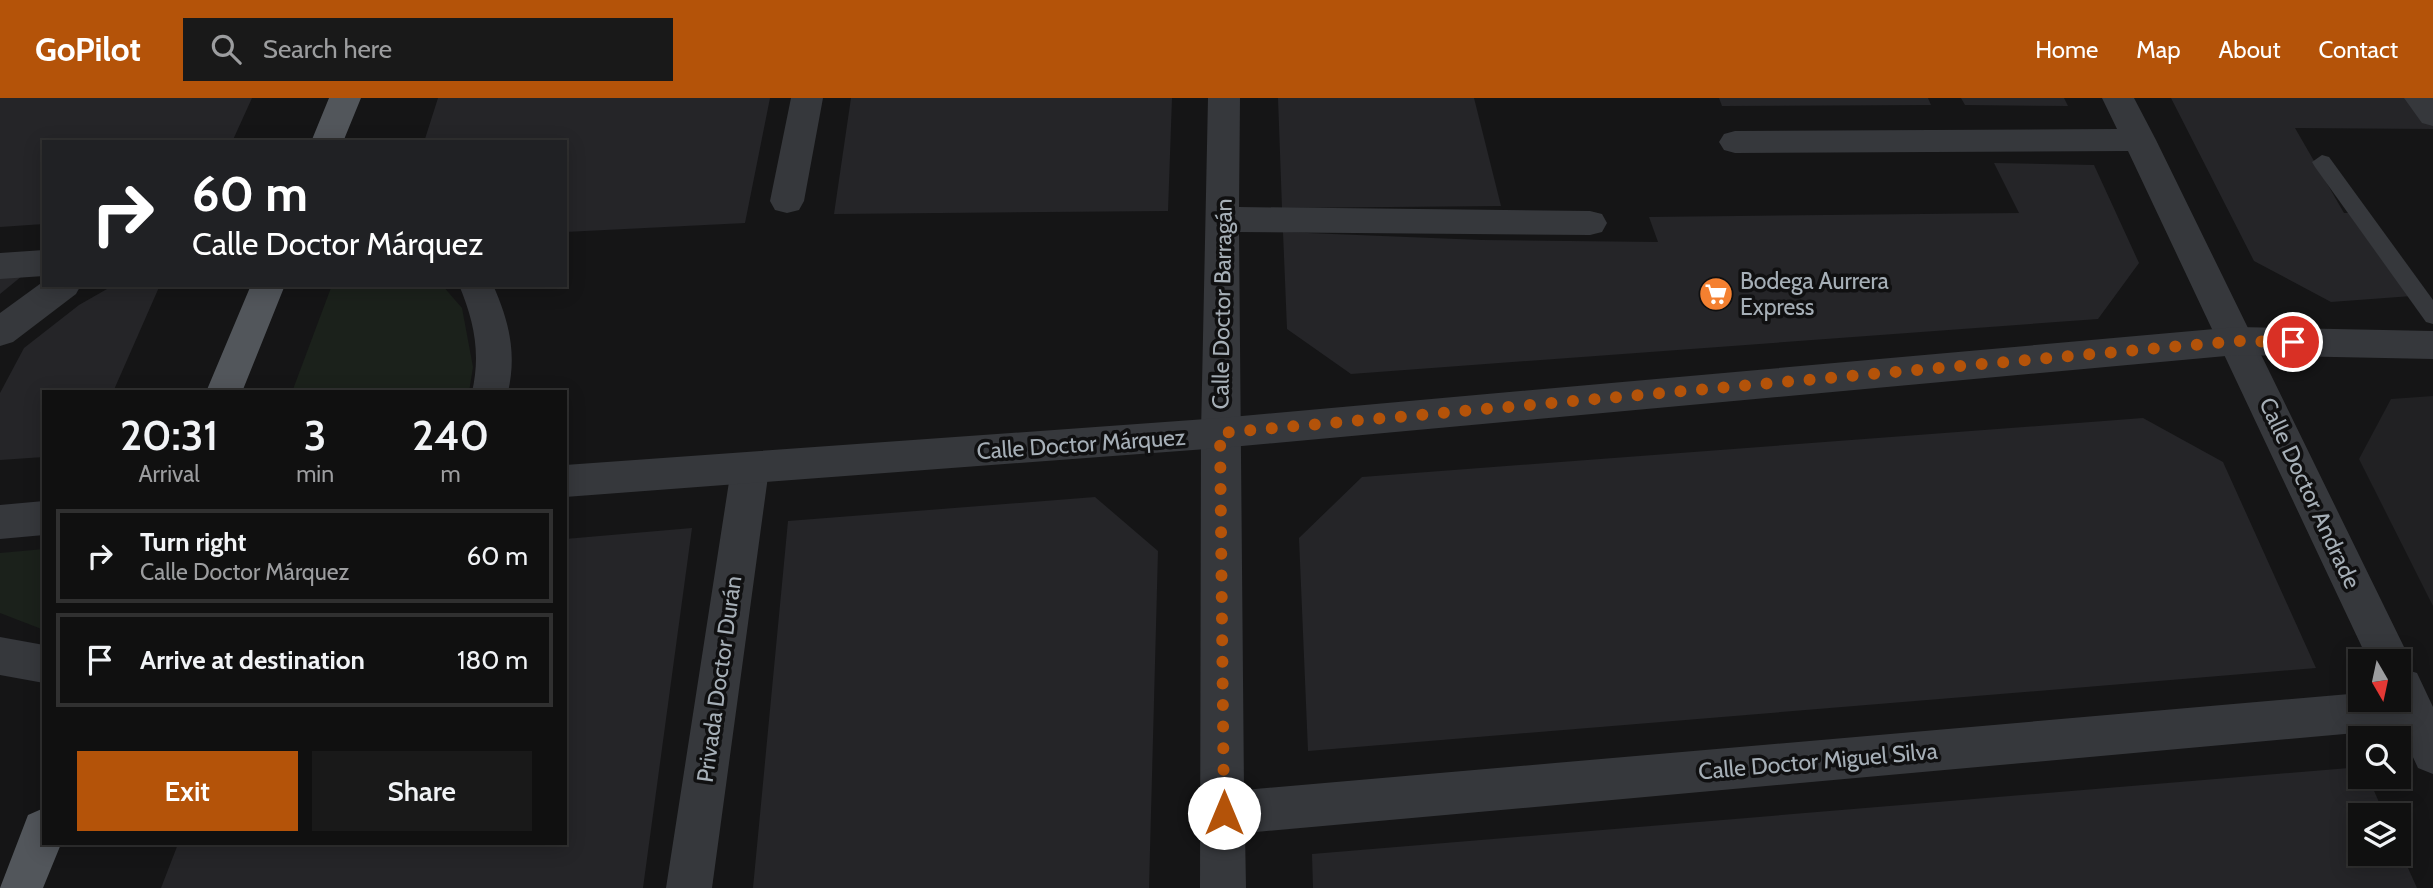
<!DOCTYPE html>
<html lang="en">
<head>
<meta charset="utf-8">
<style>
  body { margin:0; font-family:Cabin,sans-serif; background:#191919; color:#f1f3f6; height:100vh; display:flex; flex-direction:column; font-size:26px; white-space:nowrap }
  * { box-sizing:border-box; margin:0 }
  p { font-size:23px; color:#9c9d9f }
  .icon { flex:none; width:38px; height:38px; fill:none; stroke:currentColor; stroke-width:2; stroke-linecap:round; stroke-linejoin:round }
  .map { position:relative; flex:1; overflow:hidden }
  .details { position:absolute; left:42px; top:292px; width:525px; height:455px; display:flex; flex-direction:column; background:#101010; border-radius:0px; box-shadow:0 4px 18px #0003,0 0 0 2px #303030 }
  .details>* { flex:none }
  .banner { position:absolute; left:42px; top:42px; width:525px; height:147px; border-radius:0px; box-shadow:0 4px 18px #0003,0 0 0 2px #303030; background:#202124; color:#fff; overflow:hidden }
  .needle { width:46px; rotate:171deg }
  .buttons { position:absolute; left:2348px; top:551px; display:grid; gap:14px }
  .buttons a { display:grid; place-items:center; width:63px; height:63px; border-radius:0px; background:#101010; box-shadow:0 4px 18px #0003,0 0 0 2px #303030; font-size:35px }
  .pin { position:absolute; display:grid; place-items:center; width:60px; height:60px; color:#fff; margin:-30px; border:4px solid #fff; border-radius:50%; box-shadow:0 2px 7px #0007 }
  .me { position:absolute; width:77px; margin:-38px; rotate:0deg; stroke-linejoin:round; filter:drop-shadow(0 0 5px #0008) }
  .turn { display:flex; align-items:center; gap:24px; height:147px; padding:0 35px; font-size:32px }
  .turn .icon { width:91px; height:91px; stroke-width:2.5 }
  .turn b { display:block; font-size:49px; line-height:60px }
  .eta { display:flex; justify-content:space-evenly; align-items:center; height:119px; text-align:center }
  .eta b { font-size:42px; font-weight:600; line-height:49px }
  .action { display:flex; gap:14px; margin-top:auto; padding:14px 35px }
  .action a { flex:1; height:80px; border-radius:0px; background:#b45309; color:#fff; font-size:28px; font-weight:600; line-height:80px; text-align:center }
  .action a+a { background:#191919; color:#f1f3f6 }
  ul { padding:0; list-style:none }
  li { display:flex; align-items:center; gap:21px; height:94px; margin:0 14px 10px; padding:0 21px; border:4px solid #303030; border-radius:0px }
  li div { flex:1 }
  li b { display:block; font-size:26px }
  li em { font-style:normal }
  header { display:flex; align-items:center; gap:42px; box-sizing:border-box; height:98px; padding:0 35px; background:#b45309; color:#fff }
  header strong { font-size:33px }
  nav { display:flex; gap:38px; margin-inline-start:auto; font-size:24px }
  .search { width:490px; height:63px; background:#191919; display:flex; align-items:center; gap:18px; box-sizing:border-box; padding:0 24px; border-radius:0px; color:#9c9d9f; font-size:26px }
  .map>svg:first-child { display:block }
  .built { fill:#212123 }
  .green { fill:#1b211b }
  .building { fill:#252528 }
  .lines { fill:none; stroke-linecap:round; stroke-linejoin:round }
  .service { fill:#36383c; fill-rule:evenodd }
  .minor { fill:#36383c; fill-rule:evenodd }
  .tertiary { fill:#36383c; fill-rule:evenodd }
  .primary { fill:#52565b; fill-rule:evenodd }
  .route { stroke:#b45309; stroke-width:12; stroke-dasharray:0 21.6 }
  .labels { text-anchor:middle; dominant-baseline:central; stroke-width:7; stroke-linejoin:round; paint-order:stroke }
  .poi-label { font-size:23px; fill:#a6afb7; stroke:#101011; text-anchor:start }
  .street-label { font-size:23px; fill:#a6afb7; stroke:#101011 }
</style>
</head>
<body>
<header>
<strong>GoPilot</strong>
<div class="search"><svg class="icon" aria-label="search" viewBox="0 0 24 24"><circle cx="10" cy="10" r="6"/><path d="M15 15l6 6"/></svg>Search here</div>
<nav><a>Home</a><a>Map</a><a>About</a><a>Contact</a></nav>
</header>
<div class="map">
<svg width="2433" height="790" viewBox="0 0 2433 790">
  <rect width="100%" height="100%" fill="#151516"/>
  <path class="built" d="M 2433,298 L 2433,508 L 2359,361 L 2391,301 Z"/>
  <path class="green" d="M 332,187 L 442,187 L 462,210 L 473,269 L 469,294 L 292,294 Z
    M 44,451 L 44,532 L 0,515 L 0,455 Z"/>
  <path class="building" d="M 0,0 L 252,0 L 232,44 L 44,44 L 44,126 L 0,129 Z
    M 438,0 L 770,0 L 745,125 L 565,134 L 565,44 L 424,44 Z
    M 851,0 L 1172,0 L 1168,113 L 834,116 Z
    M 1278,0 L 1474,0 L 1501,108 L 1282,110 Z
    M 1719,0 L 1928,0 L 1931,7 L 1722,8 Z
    M 1961,0 L 2064,0 L 2068,8 L 1965,7 Z
    M 2171,0 L 2411,0 L 2433,27 L 2433,31 L 2295,30 L 2344,115 L 2351,115 L 2412,198 L 2331,204 L 2254,163 Z
    M 1994,65 L 2094,67 L 2139,165 L 2098,221 L 1351,276 L 1287,231 L 1283,134 L 1482,142 L 1658,144 L 1649,119 L 2019,115 Z
    M 22,178 L 0,196 L 0,180 Z
    M 114,187 L 160,187 L 113,294 L 44,294 L 44,359 L 0,362 L 0,295 L 24,250 L 79,207 Z
    M 2143,320 L 2223,364 L 2316,570 L 1308,653 L 1299,440 L 1362,379 Z
    M 1095,399 L 1158,453 L 1149,790 L 753,790 L 788,423 Z
    M 692,430 L 643,790 L 161,790 L 178,746 L 565,746 L 565,441 Z
    M 2361,669 L 2361,679 L 2368,679 L 2385,718 L 2361,718 L 2361,756 L 2399,756 L 2399,750 L 2417,790 L 1313,790 L 1312,756 Z"/>
  <g class="lines">
    <path class="service" d="M 2322,57 L 2329,59 L 2433,202 L 2433,226 L 2426,224 L 2315,69 L 2312,64 Z"/>
    <path class="minor" d="M 791,0 L 823,0 L 804,103 L 799,112 L 787,115 L 775,112 L 770,103 Z
      M 1208,0 L 1240,0 L 1239,109 L 1590,113 L 1602,116 L 1607,125 L 1602,134 L 1590,137 L 1239,134 L 1244,692 L 2361,595 L 2361,602 L 2399,602 L 2399,564 L 2369,564 L 2128,53 L 1735,55 L 1724,52 L 1719,44 L 1724,36 L 1735,33 L 2117,31 L 2102,0 L 2134,0 L 2156,42 L 2405,551 L 2411,564 L 2407,572 L 2417,575 L 2433,609 L 2433,676 L 2418,670 L 2400,631 L 1245,735 L 1246,790 L 1200,790 L 1201,335 Z
      M 2404,0 L 2433,0 L 2433,28 L 2422,25 Z
      M 44,152 L 44,178 L 0,181 L 0,155 Z
      M 44,183 L 44,187 L 81,187 L 76,196 L 13,244 L 0,248 L 0,215 Z
      M 459,187 L 493,187 C 509,223 517,255 508,294 L 472,294 C 481,255 474,223 459,187 Z
      M 750,355 L 763,360 L 769,371 L 712,790 L 666,790 L 731,371 L 737,360 Z
      M 0,539 L 44,547 L 44,585 L 0,577 Z"/>
    <path class="tertiary" d="M 2237,229 L 2433,233 L 2433,261 L 2237,257 L 1220,350 L 565,399 L 565,367 L 1220,320 Z
      M 44,403 L 44,437 L 0,441 L 0,407 Z"/>
    <path class="primary" d="M 329,0 L 361,0 L 343,44 L 311,44 Z
      M 251,187 L 285,187 L 242,294 L 206,294 Z
      M 44,710 L 44,746 L 61,746 L 43,790 L 0,790 L 28,717 Z"/>
  </g>
  <g class="lines">
    <path class="route" d="M 1224,715 L 1220,335 L 2237,243 L 2293,244"/>
  </g>
  <defs>
    <g id="supermarket-disc" transform="scale(1.75)"><circle r="9.5" fill="#f48030" stroke="#101011"/><path d="M-6-5.5h2.5l.6 2H6L4.5 2H-2.5L-4.4-4H-6ZM-1.5 3.2a1.3 1.3 0 1 0 .1 0ZM3 3.2a1.3 1.3 0 1 0 .1 0Z" fill="#fff"/></g>
  </defs>
  <g fill-rule="evenodd">
    <use href="#supermarket-disc" x="1716" y="196"/>
  </g>
  <g class="labels">
    <g class="poi-label">
      <text x="1740" y="183">Bodega Aurrera<tspan x="1740" dy="26">Express</tspan></text>
    </g>
    <g class="street-label">
      <text transform="translate(1222 206) rotate(-89)">Calle Doctor Barragán</text>
      <text transform="translate(1081 346) rotate(-4)">Calle Doctor Márquez</text>
      <text transform="translate(2310 395) rotate(65)">Calle Doctor Andrade</text>
      <text transform="translate(719 581) rotate(-82)">Privada Doctor Durán</text>
      <text transform="translate(1818 663) rotate(-5)">Calle Doctor Miguel Silva</text>
    </g>
  </g>
</svg>
<div class="buttons">
<a><svg class="needle" viewBox="-14 -14 28 28"><path d="M0-13l5 13h-10z" fill="#e53935"/><path d="M0 13l5-13h-10z" fill="#9c9d9f"/></svg></a>
<a><svg class="icon" aria-label="search" viewBox="0 0 24 24"><circle cx="10" cy="10" r="6"/><path d="M15 15l6 6"/></svg></a>
<a><svg class="icon" aria-label="layers" viewBox="0 0 24 24"><path d="M12 4l9 5-9 5-9-5zM3 14l9 5 9-5"/></svg></a>
</div>
<div class="pin" style="left:2293px;top:244px;background:#d93025"><svg class="icon" aria-label="arrive" viewBox="0 0 24 24"><path d="M6 21V4h12l-3 4 3 4H6"/></svg></div>
<svg class="me" style="left:1224px;top:715px" viewBox="-20 -20 40 40"><circle r="19" fill="#fff"/><path d="M0-13L10 11 0 6-10 11z" fill="#b45309"/></svg>
<div class="banner">
<div class="turn"><svg class="icon" aria-label="right" viewBox="0 0 24 24"><path d="M7 20v-9h11M14 6l5 5-5 5"/></svg><div><b>60 m</b>Calle Doctor Márquez</div></div>
</div>
<section class="details">
<div class="eta">
<div><b>20:31</b><p>Arrival</p></div>
<div><b>3</b><p>min</p></div>
<div><b>240</b><p>m</p></div>
</div>
<ul>
<li><svg class="icon" aria-label="right" viewBox="0 0 24 24"><path d="M7 20v-9h11M14 6l5 5-5 5"/></svg><div><b>Turn right</b><p>Calle Doctor Márquez</p></div><em>60 m</em></li>
<li><svg class="icon" aria-label="arrive" viewBox="0 0 24 24"><path d="M6 21V4h12l-3 4 3 4H6"/></svg><div><b>Arrive at destination</b></div><em>180 m</em></li>
</ul>
<div class="action"><a>Exit</a><a>Share</a></div>
</section>
</div>
</body>
</html>
